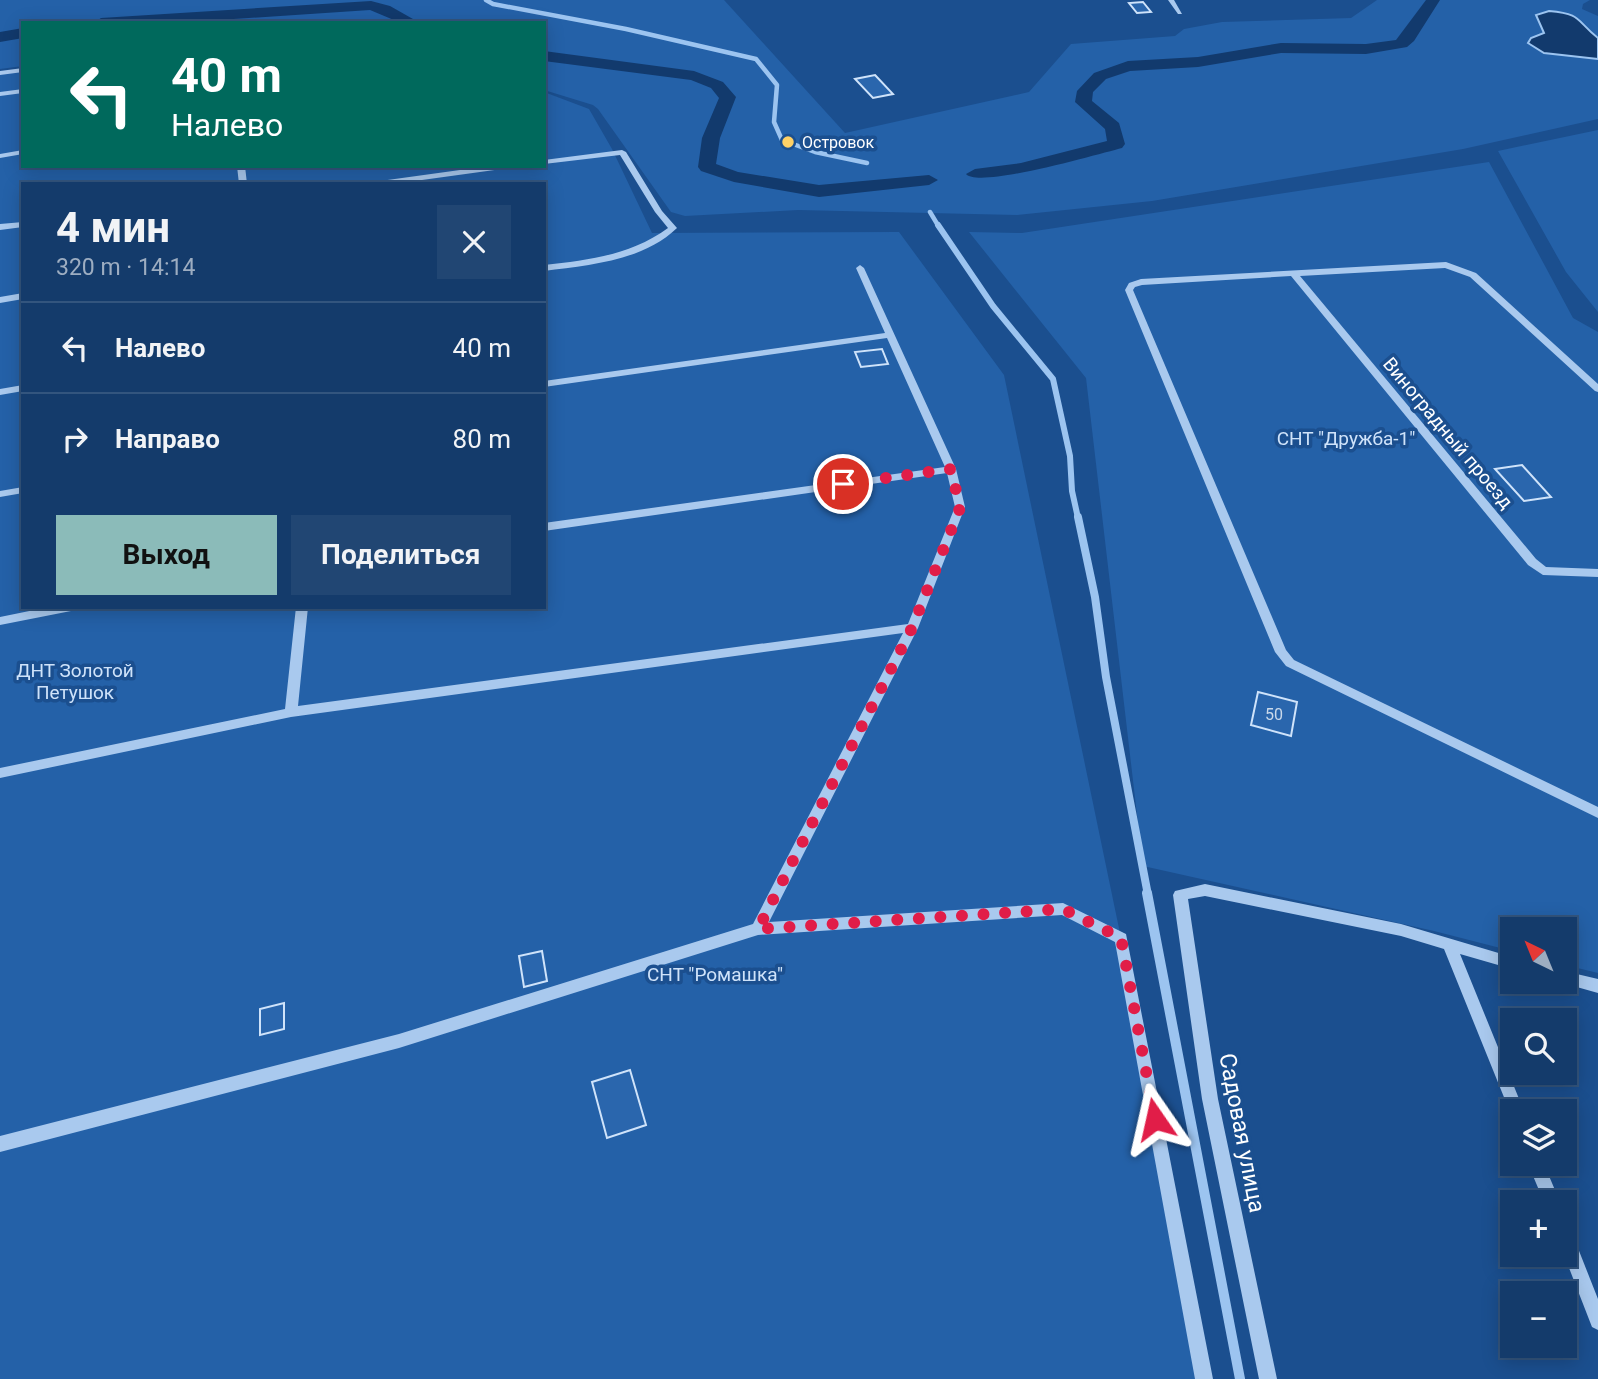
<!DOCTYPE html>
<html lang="ru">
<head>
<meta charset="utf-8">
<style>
  body { margin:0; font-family:Roboto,sans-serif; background:#214673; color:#f1f3f6; height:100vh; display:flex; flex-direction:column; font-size:26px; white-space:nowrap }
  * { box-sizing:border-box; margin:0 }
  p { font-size:23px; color:#9dadc1 }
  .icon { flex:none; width:38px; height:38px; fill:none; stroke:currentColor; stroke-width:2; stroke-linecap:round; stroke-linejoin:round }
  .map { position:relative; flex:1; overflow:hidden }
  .side { position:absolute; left:21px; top:182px; width:525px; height:427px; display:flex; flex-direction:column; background:#143b6b; border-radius:0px; box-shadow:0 4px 18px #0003,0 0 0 2px #33557e }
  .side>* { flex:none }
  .guide { position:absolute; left:21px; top:21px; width:525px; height:147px; border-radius:0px; box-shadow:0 4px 18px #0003,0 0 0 2px #33557e; background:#00695c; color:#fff; overflow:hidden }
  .needle { width:46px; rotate:317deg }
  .buttons { position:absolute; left:1500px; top:917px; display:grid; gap:14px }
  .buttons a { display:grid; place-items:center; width:77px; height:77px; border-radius:0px; background:#143b6b; box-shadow:0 4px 18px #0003,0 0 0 2px #33557e; font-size:35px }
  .pin { position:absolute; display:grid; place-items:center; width:60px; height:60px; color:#fff; margin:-30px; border:4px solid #fff; border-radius:50%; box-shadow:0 2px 7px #0007 }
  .me { position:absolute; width:77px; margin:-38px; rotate:349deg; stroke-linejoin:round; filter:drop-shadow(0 0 5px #0008) }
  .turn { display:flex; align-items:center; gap:24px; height:147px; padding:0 35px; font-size:32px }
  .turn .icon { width:91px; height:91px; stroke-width:2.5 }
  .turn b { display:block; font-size:49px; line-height:60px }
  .round { display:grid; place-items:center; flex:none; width:74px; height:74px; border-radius:0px; background:#214673 }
  .headline { display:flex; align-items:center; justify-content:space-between; height:119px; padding:0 35px }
  h1 { font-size:42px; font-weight:700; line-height:52px }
  .primary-button { display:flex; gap:14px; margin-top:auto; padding:14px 35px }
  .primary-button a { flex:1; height:80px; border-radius:0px; background:#8bbbb9; color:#111; font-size:28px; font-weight:700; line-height:80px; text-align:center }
  .primary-button a+a { background:#214673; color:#f1f3f6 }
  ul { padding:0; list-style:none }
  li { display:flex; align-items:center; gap:21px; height:91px; padding:0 35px; border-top:2px solid #33557e }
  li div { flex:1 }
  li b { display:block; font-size:26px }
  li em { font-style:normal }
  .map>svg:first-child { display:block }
  .green { fill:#2461a8; fill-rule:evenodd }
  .water { fill:#123a6d; stroke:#9cc4f0; stroke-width:2 }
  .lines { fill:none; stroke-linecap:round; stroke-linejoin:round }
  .stream-far3 { stroke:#9cc4f0; stroke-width:4.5 }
  .stream-far2 { stroke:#9cc4f0; stroke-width:6 }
  .stream-far1 { stroke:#9cc4f0; stroke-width:8 }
  .stream { stroke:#9cc4f0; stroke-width:10 }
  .canal { fill:#123a6d; fill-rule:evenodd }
  .building { fill:#2a66ad; stroke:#cfe3fa; stroke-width:2 }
  .minor { fill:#a9c9ee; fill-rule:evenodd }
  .route { stroke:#e11d48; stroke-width:12; stroke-dasharray:0 21.6 }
  .poi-dot { fill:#ffd166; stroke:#1b4f8f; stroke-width:2.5 }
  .labels { text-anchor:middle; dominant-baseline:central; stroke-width:7; stroke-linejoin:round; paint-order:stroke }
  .far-poi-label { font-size:16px; fill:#fff; stroke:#1b4f8f; text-anchor:start }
  .number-label { font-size:16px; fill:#cad9ea }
  .street-label { font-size:19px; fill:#fff; stroke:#1b4f8f }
  .park-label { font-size:19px; fill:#cfe3fa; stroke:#1b4f8f }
  .near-street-label { font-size:23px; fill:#fff; stroke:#1b4f8f }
</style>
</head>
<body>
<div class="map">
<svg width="1598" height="1379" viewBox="0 0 1598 1379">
  <rect width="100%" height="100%" fill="#1b4f8f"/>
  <path class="green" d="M 0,0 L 724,0 L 845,133 L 1029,92 L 1071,44 L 1175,36 L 1184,29 L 1222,22 L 1351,18 L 1377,0 L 1590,0 L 1583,4 L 1582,9 L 1598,16 L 1598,119 L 1463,149 L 1152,201 L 1017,215 L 798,210 L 685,216 L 671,212 L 598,109 L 593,105 L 544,90 L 544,23 L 23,23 L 23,66 L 0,69 Z
    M 23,70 L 23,166 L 544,166 L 544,92 L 589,109 L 612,149 L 652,233 L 899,232 L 1004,375 L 1121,938 L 1196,1379 L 0,1379 L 0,72 ZM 23,184 L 544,184 L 544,607 L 23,607 Z
    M 1598,130 L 1598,312 L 1566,272 L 1498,151 Z
    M 1489,162 L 1573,318 L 1598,332 L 1598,973 L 1565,965 L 1564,929 L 1512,929 L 1512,951 L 1434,931 L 1143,866 L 1086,378 L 969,232 L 1022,233 Z"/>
  <path class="water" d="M 1549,11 C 1583,14 1575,20 1598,38 L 1598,59 L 1544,53 L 1528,43 L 1531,38 L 1544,33 L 1536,15 Z"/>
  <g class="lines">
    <path class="stream-far3" d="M 486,0 L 493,4 L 626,29 L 756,59 L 777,85 L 774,122 L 782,140 L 815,152 L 867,163
      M 930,212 L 939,227"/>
    <path class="stream-far2" d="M 938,225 L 993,306 L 1053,379 L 1070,456 L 1072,491 L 1078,518"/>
    <path class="stream-far1" d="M 1078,517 L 1095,597 L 1106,677 L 1148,895"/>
    <path class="stream" d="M 1147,893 L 1240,1379"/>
    <path class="canal" d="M 1426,0 L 1440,0 L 1414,41 L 1407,47 L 1366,54 L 1281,53 L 1198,67 L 1130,71 L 1106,79 L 1093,92 L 1092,101 L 1119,123 L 1125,144 L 1122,148 C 1098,154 979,189 966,174 L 975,169 L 1021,163 L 1107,141 L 1105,129 L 1075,102 L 1077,91 L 1094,73 L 1128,61 L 1198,57 L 1281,43 L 1366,44 L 1396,40 Z
      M 371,1 L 390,6 L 420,23 L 401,23 L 370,10 L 173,23 L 94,23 L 101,18 Z
      M 23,28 L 23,38 L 0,42 L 0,32 Z
      M 544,51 L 694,71 L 723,82 L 736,97 L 720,138 L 716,164 L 738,172 L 819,185 L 929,175 L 938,180 L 929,185 L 819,197 L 734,182 L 701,171 L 698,167 L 702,138 L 719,98 L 711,88 L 691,80 L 544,61 Z"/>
  </g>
  <path class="building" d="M 1143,2 L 1151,12 L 1137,13 L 1129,3 Z
    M 875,75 L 893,94 L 873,98 L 855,79 Z
    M 882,349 L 888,364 L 861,367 L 855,352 Z
    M 1522,465 L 1551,497 L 1524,501 L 1495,469 Z
    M 1258,692 L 1297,702 L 1291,736 L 1251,725 Z
    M 542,951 L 547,981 L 524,987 L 519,956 Z
    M 284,1003 L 284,1029 L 260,1035 L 260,1009 Z
    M 630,1070 L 646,1125 L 607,1138 L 592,1082 Z"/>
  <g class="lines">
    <path class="minor" d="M 1168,0 L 1174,0 L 1182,14 L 1178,14 Z
      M 23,68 L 23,72 L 0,75 L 0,71 Z
      M 23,89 L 23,93 L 0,96 L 0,92 Z
      M 23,150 L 23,154 L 0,158 L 0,154 Z
      M 622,150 L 626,152 L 662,211 L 677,228 C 643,261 589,265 544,271 L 544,265 C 589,260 631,255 668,228 L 655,212 L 620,155 L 544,164 L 544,160 Z
      M 237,166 L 245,166 L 247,184 L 239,184 Z
      M 489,166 L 513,166 L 509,168 L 393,184 L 369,184 L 373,182 Z
      M 23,222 L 23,227 L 0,230 L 0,224 Z
      M 1446,262 L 1476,273 L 1598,384 L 1598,392 L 1595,391 L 1470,277 L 1445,268 L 1300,276 L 1536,559 L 1546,567 L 1598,569 L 1598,577 L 1543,575 L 1528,565 L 1291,276 L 1142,285 L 1135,287 L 1133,290 L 1286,650 L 1294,660 L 1598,807 L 1598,818 L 1286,666 L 1275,652 L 1125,290 L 1129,283 L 1141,279 Z
      M 860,265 L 864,268 L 956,469 L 965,507 L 918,628 L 769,922 L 1063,903 L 1126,934 L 1213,1379 L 1195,1379 L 1115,942 L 1062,915 L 758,935 L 399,1048 L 0,1152 L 0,1136 L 399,1034 L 753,924 L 903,633 L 291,717 L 0,778 L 0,768 L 285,709 L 296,607 L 308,607 L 298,706 L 908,624 L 955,507 L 947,473 L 544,531 L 544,523 L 945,467 L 887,338 L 544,387 L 544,381 L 885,333 L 856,268 Z
      M 23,293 L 23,299 L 0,303 L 0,297 Z
      M 23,385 L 23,391 L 0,395 L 0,389 Z
      M 23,487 L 23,493 L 0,497 L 0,491 Z
      M 49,607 L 77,607 L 71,611 L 0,625 L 0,617 Z
      M 1205,884 L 1401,924 L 1512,957 L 1512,969 L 1460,954 L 1524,1111 L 1512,1111 L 1512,1117 L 1444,949 L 1401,936 L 1205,896 L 1188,899 L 1218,1099 L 1277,1379 L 1259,1379 L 1202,1099 L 1173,895 L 1175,891 Z
      M 1564,971 L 1598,979 L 1598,993 L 1559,982 L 1564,982 Z
      M 1528,1164 L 1544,1164 L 1560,1202 L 1544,1202 Z
      M 1564,1226 L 1570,1228 L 1598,1299 L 1598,1330 L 1592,1327 L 1564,1255 Z"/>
  </g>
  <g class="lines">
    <path class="route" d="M 843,484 L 951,469 L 960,508 L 912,628 L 758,929 L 1063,909 L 1121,938 L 1155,1119"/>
  </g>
  <circle class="poi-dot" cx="788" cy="142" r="7"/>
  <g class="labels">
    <g class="far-poi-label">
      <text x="802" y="142">Островок</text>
    </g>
    <g class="number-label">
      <text x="1274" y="714">50</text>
    </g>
    <g class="street-label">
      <text transform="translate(1448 433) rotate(50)">Виноградный проезд</text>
    </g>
    <g class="park-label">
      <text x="1346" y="438">СНТ "Дружба-1"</text>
      <text x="75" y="670">ДНТ Золотой<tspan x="75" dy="22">Петушок</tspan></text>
      <text x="715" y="974">СНТ "Ромашка"</text>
    </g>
    <g class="near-street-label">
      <text transform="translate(1242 1133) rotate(79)">Садовая улица</text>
    </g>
  </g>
</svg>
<div class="buttons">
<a><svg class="needle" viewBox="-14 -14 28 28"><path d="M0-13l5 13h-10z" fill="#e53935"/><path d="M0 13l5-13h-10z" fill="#9dadc1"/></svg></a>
<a><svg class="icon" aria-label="search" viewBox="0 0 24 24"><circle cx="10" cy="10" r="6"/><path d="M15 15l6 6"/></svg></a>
<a><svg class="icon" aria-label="layers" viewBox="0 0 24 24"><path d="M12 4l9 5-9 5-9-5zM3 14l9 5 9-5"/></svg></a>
<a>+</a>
<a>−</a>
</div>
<div class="pin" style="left:843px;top:484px;background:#d93025"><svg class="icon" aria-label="arrive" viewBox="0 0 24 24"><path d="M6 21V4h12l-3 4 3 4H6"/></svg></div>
<svg class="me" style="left:1155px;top:1119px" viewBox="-20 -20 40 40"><path d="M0-17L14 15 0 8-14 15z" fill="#e11d48" stroke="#fff" stroke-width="4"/></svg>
<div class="guide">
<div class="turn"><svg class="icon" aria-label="left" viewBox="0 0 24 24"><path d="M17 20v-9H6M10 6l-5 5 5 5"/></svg><div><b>40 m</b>Налево</div></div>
</div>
<section class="side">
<div class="headline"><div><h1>4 мин</h1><p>320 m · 14:14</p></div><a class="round"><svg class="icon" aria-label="close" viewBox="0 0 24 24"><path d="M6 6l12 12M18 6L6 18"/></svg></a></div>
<ul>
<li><svg class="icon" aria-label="left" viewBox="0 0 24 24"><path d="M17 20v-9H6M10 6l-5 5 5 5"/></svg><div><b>Налево</b></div><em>40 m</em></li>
<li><svg class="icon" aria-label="right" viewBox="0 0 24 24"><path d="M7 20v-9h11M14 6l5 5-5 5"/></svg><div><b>Направо</b></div><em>80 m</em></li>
</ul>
<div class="primary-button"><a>Выход</a><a>Поделиться</a></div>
</section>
</div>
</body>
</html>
